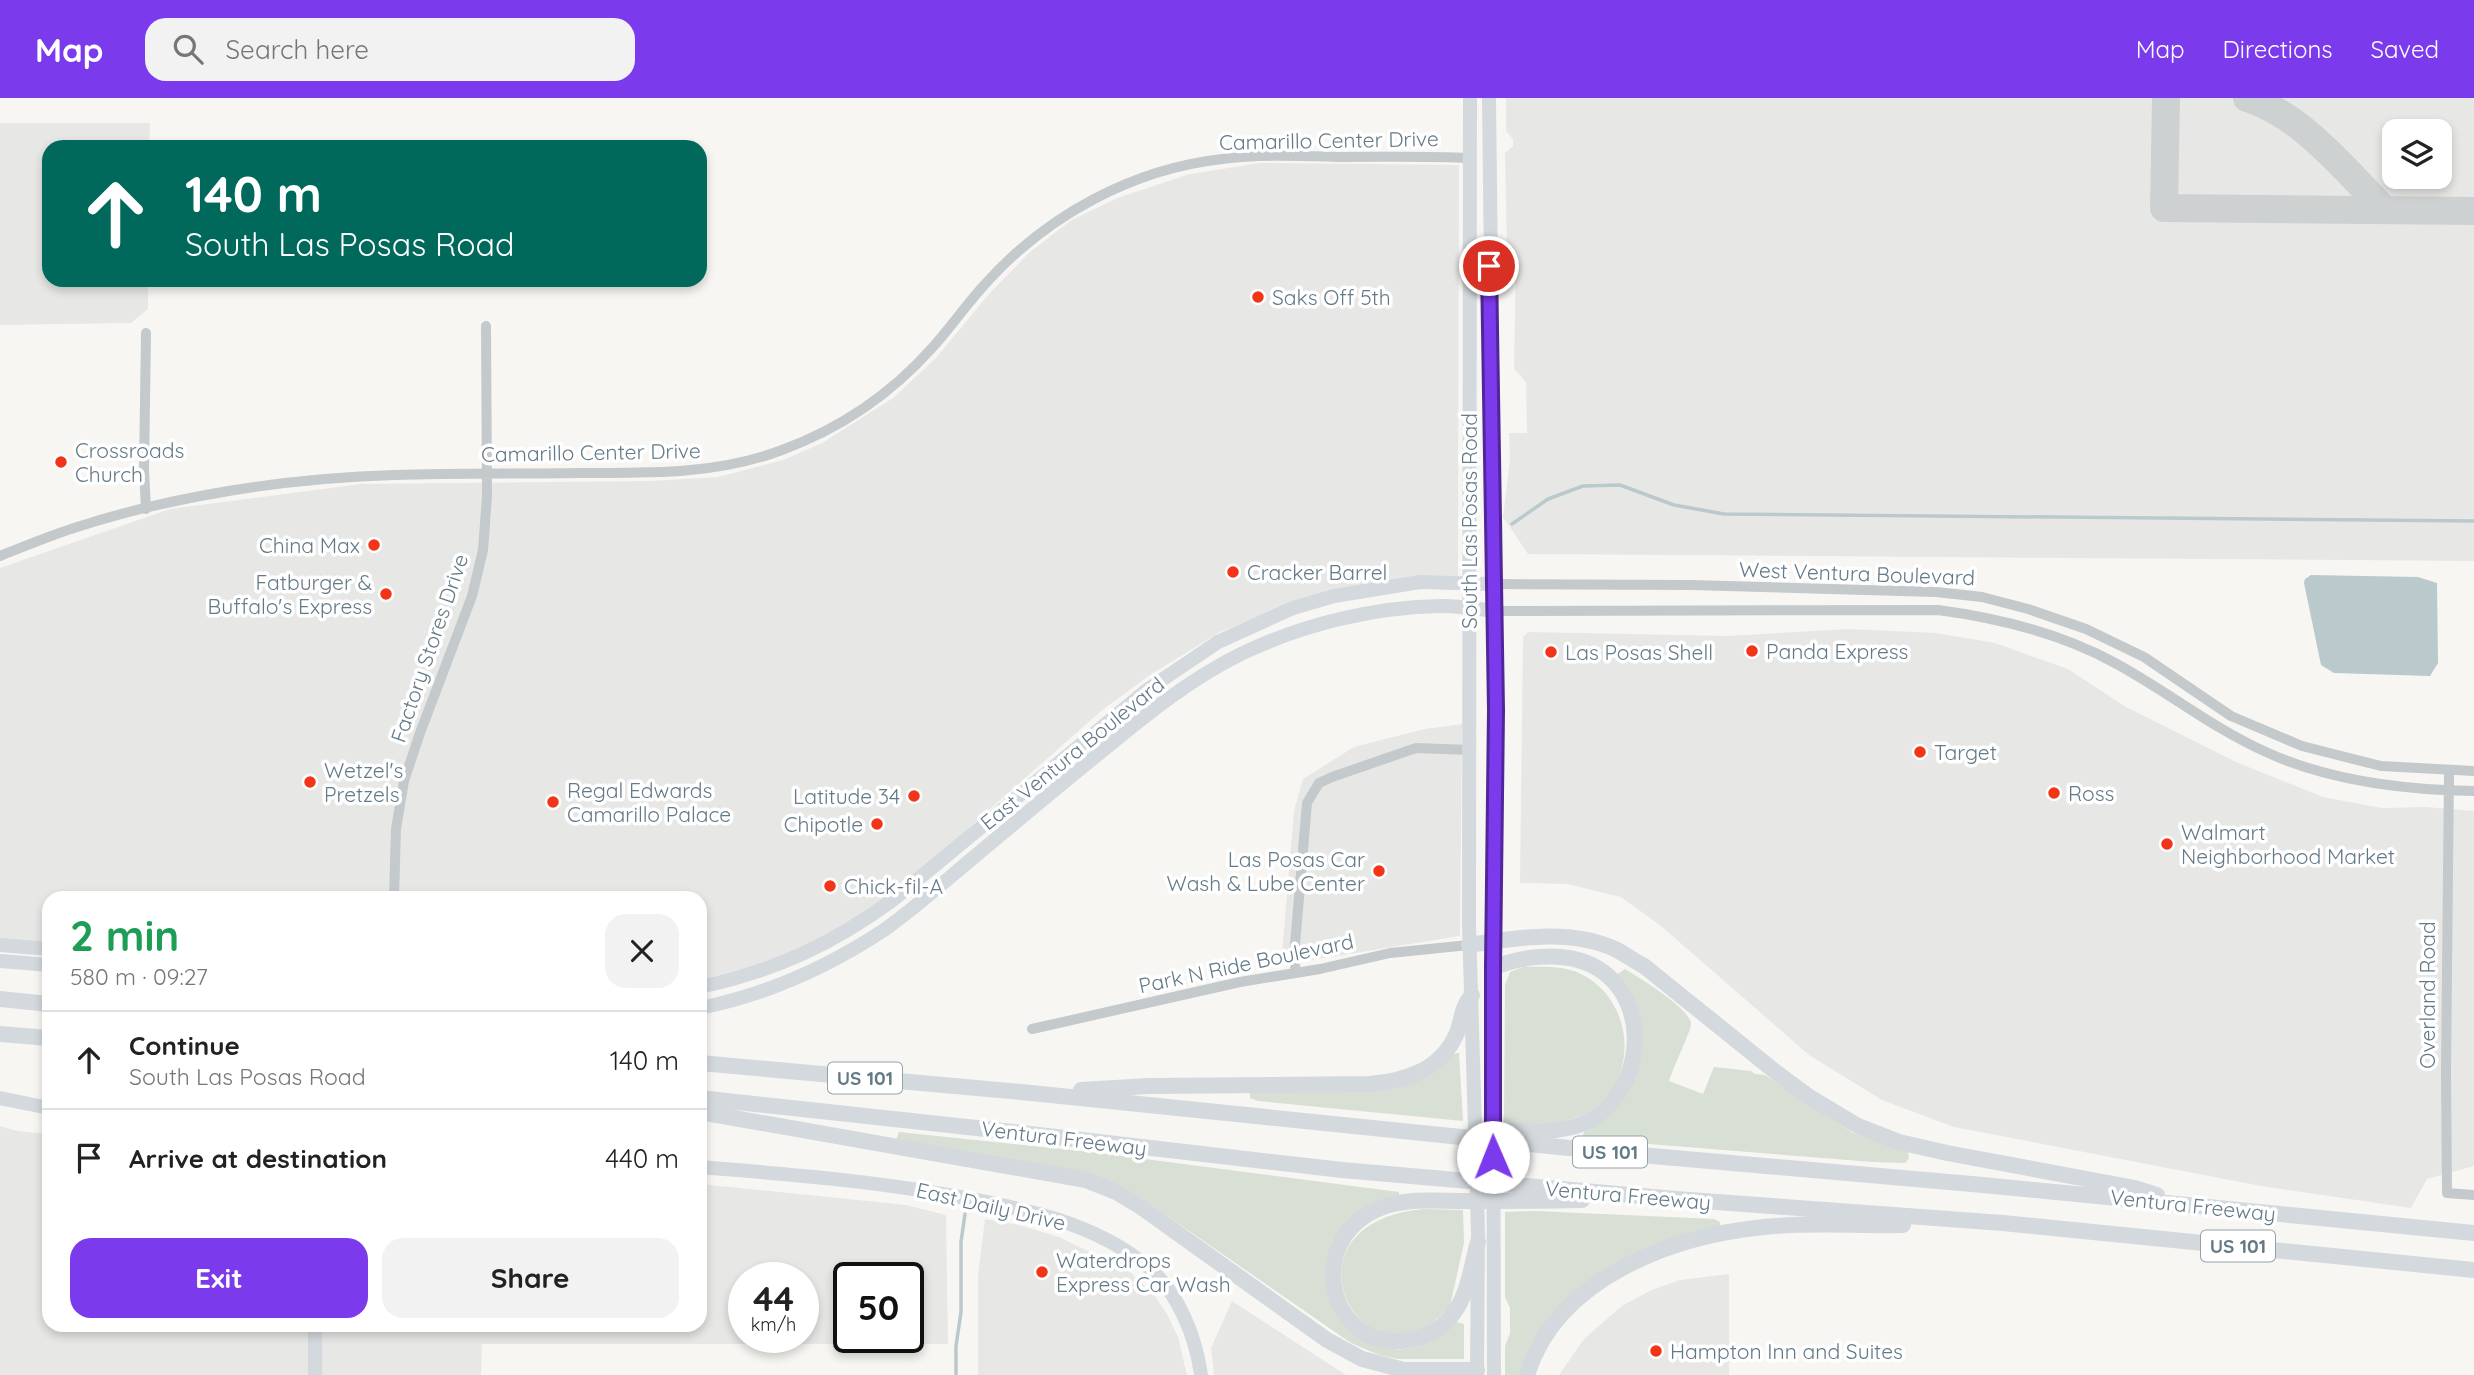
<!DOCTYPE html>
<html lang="en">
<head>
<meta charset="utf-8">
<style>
  body { margin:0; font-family:Quicksand,sans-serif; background:#f2f2f2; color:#222; height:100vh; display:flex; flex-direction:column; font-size:26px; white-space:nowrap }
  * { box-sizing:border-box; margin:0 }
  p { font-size:23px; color:#767676 }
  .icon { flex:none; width:38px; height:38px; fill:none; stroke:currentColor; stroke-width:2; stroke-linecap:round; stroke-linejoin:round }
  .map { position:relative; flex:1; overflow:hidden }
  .sheet { position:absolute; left:42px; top:793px; width:665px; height:441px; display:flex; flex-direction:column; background:#fff; border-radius:21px; box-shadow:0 4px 10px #0003 }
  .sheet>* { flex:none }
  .guide { position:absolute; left:42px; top:42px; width:665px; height:147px; border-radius:21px; box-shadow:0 4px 10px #0003; background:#00695c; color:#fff; overflow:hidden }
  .tools { position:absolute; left:2382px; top:21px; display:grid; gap:14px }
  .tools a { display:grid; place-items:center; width:70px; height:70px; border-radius:14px; background:#fff; box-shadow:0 4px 10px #0003; font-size:35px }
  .speed { position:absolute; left:728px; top:1164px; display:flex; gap:14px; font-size:35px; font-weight:700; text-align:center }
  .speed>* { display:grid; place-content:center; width:91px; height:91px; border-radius:50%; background:#fff; box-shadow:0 4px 10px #0003; line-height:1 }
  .speed small { font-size:18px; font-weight:400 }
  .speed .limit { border:4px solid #111; border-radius:10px; background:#fff; color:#111 }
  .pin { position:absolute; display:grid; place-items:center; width:60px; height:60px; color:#fff; margin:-30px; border:4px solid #fff; border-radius:50%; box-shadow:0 2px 7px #0007 }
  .me { position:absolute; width:77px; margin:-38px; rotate:359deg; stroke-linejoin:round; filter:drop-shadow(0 0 5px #0008) }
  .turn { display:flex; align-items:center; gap:24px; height:147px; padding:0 28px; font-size:32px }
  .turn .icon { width:91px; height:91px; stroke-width:2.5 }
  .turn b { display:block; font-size:49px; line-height:60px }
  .round { display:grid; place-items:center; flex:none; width:74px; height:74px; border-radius:21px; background:#f2f2f2 }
  .overview { display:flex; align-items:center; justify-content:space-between; height:119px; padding:0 28px }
  h1 { font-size:42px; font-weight:800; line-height:52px; color:#1e9e55 }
  .primary-button { display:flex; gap:14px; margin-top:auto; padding:14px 28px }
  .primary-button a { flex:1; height:80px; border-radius:21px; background:#7c3aed; color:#fff; font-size:28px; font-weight:800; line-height:80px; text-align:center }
  .primary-button a+a { background:#f2f2f2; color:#222 }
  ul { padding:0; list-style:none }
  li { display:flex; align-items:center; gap:21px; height:98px; padding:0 28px; border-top:2px solid #e0e0e0 }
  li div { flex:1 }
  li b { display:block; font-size:26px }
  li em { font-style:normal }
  header { display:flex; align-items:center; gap:42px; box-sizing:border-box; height:98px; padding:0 35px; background:#7c3aed; color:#fff }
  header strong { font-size:33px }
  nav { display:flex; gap:38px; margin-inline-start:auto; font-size:24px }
  .search { width:490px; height:63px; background:#f2f2f2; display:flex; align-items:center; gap:18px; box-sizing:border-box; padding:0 24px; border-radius:21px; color:#767676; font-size:26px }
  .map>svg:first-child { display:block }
  .built { fill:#e7e8e6; fill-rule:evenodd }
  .green { fill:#d8dfd4 }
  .water { fill:#bac9cc }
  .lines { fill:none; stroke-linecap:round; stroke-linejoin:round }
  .stream { stroke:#bac9cc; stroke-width:3.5 }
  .taxiway { stroke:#ced1d2; stroke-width:28 }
  .minor { stroke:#c4c9cc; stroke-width:10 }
  .major { stroke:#d4d9dd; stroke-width:14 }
  .highway { stroke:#d4d9dd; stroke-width:16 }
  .route-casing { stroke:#51269a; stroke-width:18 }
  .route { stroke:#7c3aed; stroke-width:12 }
  .poi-dot { fill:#f23518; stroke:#fff; stroke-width:2.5 }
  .labels { text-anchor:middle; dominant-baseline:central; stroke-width:7; stroke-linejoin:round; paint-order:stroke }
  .shield { fill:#fff; stroke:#92a2ab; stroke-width:2 }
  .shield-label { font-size:19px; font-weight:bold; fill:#637a87 }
  .street-label { font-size:21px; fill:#637a87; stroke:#fff }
  .poi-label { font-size:21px; fill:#637a87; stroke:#fff; text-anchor:start }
</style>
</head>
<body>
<header>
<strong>Map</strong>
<div class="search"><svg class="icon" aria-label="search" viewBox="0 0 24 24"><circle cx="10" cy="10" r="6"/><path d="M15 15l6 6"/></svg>Search here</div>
<nav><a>Map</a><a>Directions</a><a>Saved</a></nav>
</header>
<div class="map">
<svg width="2474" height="1277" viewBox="0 0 2474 1277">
  <rect width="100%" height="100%" fill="#f7f6f3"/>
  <path class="built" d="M 1506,0 L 2474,0 L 2474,463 L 1528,456 L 1503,419 L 1510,362 L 1509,335 L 1527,335 L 1526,284 L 1514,271 L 1516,154 L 1507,153 L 1505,55 L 1513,48 L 1513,41 L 1506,33 ZM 2440,33 L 2440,79 L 2394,79 L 2394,33 Z
    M 0,25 L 150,25 L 149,49 L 49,49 L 49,182 L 148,182 L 148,211 L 131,225 L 0,227 Z
    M 1260,65 L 1459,67 L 1458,478 L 1400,480 L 1308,500 L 1220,534 L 1150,577 L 1101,613 L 921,772 L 870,812 L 825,838 L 773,863 L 700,882 L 700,800 L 49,800 L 49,845 L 0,841 L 0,470 L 170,411 L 361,386 L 650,383 L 718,379 L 783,362 L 822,345 L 893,300 L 936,260 L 988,197 L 1030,154 L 1070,123 L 1117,100 L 1190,76 Z
    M 1848,531 L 1936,535 L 1995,545 L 2068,571 L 2126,609 L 2236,664 L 2323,699 L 2382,710 L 2426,709 L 2474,713 L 2474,1068 L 2427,1081 L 2411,1110 L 2261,1088 L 1954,1029 L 1882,1002 L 1809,957 L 1661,828 L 1621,799 L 1567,786 L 1520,785 L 1523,539 L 1528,534 L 1728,538 Z
    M 1462,626 L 1460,838 L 1281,867 L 1294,713 L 1303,681 L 1354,649 L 1425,631 Z
    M 0,1028 L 17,1033 L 49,1036 L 49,1227 L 700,1227 L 700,1086 L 906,1107 L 946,1117 L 948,1246 L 482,1246 L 481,1277 L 0,1277 ZM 744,1180 L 803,1180 L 803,1239 L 744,1239 ZM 849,1180 L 908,1180 L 908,1239 L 849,1239 Z
    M 985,1121 L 1019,1127 L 1059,1139 L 1129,1173 L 1154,1197 L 1167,1216 L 1178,1239 L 1187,1277 L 978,1277 L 978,1177 Z
    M 1729,1176 L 1729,1277 L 1559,1277 L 1584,1241 L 1623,1207 L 1652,1192 L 1680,1182 Z
    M 1232,1203 L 1346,1277 L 1214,1277 L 1211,1250 Z"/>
  <path class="green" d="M 1523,869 C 1543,869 1562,867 1581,876 C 1636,903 1641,987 1584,1016 C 1560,1028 1530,1026 1504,1026 L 1505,887 L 1510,874 Z
    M 1625,871 C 1638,879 1691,911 1691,926 C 1691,933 1672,972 1669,983 L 1703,996 L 1714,969 L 1751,973 L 1755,976 L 1765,977 L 1853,1035 L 1908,1053 L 1909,1060 L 1905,1065 L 1873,1064 L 1586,1041 L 1583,1038 L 1585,1029 L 1639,966 L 1613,879 Z
    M 1459,955 L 1463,1023 L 1258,1003 L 1250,1000 L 1250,994 L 1346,992 L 1452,956 Z
    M 899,1034 L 1091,1054 L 1399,1094 L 1399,1101 L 1360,1118 C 1355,1130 1328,1184 1328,1193 C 1329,1208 1340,1220 1351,1228 C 1358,1233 1365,1240 1373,1244 C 1403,1262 1435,1244 1457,1224 L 1464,1226 L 1464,1261 L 1397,1261 L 1379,1257 L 1351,1245 L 1143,1101 L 896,1042 Z
    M 1424,1111 L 1463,1112 L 1464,1145 L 1450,1208 C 1443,1215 1436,1223 1426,1229 C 1349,1273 1283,1124 1424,1111 Z
    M 1535,1113 L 1714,1121 L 1720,1124 L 1720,1129 L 1599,1176 L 1520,1277 L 1505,1277 L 1505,1248 L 1510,1235 L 1510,1210 L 1505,1199 L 1505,1114 Z"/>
  <path class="water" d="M 2311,477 L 2418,479 L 2437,485 L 2438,565 L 2430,578 L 2334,575 L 2321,567 L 2304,485 L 2305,481 Z"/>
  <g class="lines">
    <path class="stream" d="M 1512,426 L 1548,401 L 1583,388 L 1620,387 L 1674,407 L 1724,416 L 2474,423
      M 956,1277 L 956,1248 L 961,1214 L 961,1144 L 965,1116"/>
    <path class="taxiway" d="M 2166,0 L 2164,110 L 2474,113
      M 2247,0 C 2303,18 2344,71 2385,112"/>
    <path class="minor" d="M 146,411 L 144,371 L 146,235
      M 0,458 C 25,448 49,438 74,430 C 175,397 290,380 395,377 C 456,375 517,376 578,375 C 647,375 716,377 782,352 C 839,331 891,296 932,250 C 951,229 968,204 988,183 C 1048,117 1133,71 1222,61 C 1262,56 1302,58 1341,59 C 1384,59 1426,58 1469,60
      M 1494,486 L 1690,487 L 1936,494 L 1982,499 L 2028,511 L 2086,531 L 2144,559 L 2231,618 L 2302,648 L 2381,668 L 2474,673
      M 1495,513 L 1938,512 C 1999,520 2060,535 2115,565 C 2167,593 2212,630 2266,654 C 2329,683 2405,692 2474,693
      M 2449,673 L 2446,974 L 2447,1095 L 2474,1097
      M 394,800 L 396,731 L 404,683 L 420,635 L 472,498 L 483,452 L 487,398 L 486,228
      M 1296,875 L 1294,858 L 1307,705 L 1319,685 L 1332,679 L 1416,650 L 1470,652
      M 1032,931 L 1240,884 L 1320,871 L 1390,855 L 1469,847"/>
    <path class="major" d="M 1470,0 L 1469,826 L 1478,1134 L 1477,1277
      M 1489,0 L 1496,612 L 1493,870 L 1494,1277
      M 0,847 L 49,851
      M 0,863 L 49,867
      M 700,889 C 775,873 833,846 894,801 L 1147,592 L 1218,544 L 1293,510 L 1334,498 L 1420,484 L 1494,486
      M 700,910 C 765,897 828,869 884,832 C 915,810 944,784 974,759 C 1015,725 1055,691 1096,658 C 1142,620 1189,581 1243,555 C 1304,526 1374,509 1442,508 C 1459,508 1477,511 1495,513
      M 0,1000 L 49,1010
      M 700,1069 C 787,1076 874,1083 960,1099 C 1026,1111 1095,1125 1148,1169 C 1178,1194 1196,1239 1201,1277
      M 315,1227 L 315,1277"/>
    <path class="highway" d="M 1469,847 C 1516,840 1570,830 1615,851 C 1625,856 1634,863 1644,868 L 1777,975 L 1808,998 L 1858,1028 L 1899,1044 L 1947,1055 L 2135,1090 L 2157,1097
      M 0,901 L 49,906
      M 0,936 L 49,940
      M 700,965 L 1031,995 L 1618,1055 L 1983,1087 L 2474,1135
      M 1081,992 L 1149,988 L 1370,986 C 1406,983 1440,972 1456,937 C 1463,921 1460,911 1472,897
      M 700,1000 L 995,1032 L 1342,1072 L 1676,1101 L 2003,1125 L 2474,1172
      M 700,1014 L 1086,1082 L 1116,1094 L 1141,1109 L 1327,1242 L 1362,1261 L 1404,1272 L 1477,1272
      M 1488,1032 C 1517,1033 1556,1037 1584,1025 C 1647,997 1655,893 1587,865 C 1559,853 1519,859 1493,870
      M 1478,1144 C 1472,1165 1469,1191 1457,1210 C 1447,1227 1430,1238 1410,1242 C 1327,1256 1300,1137 1386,1108 C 1411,1100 1439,1103 1465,1103 C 1504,1103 1543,1103 1582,1102
      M 1527,1277 C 1557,1180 1672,1138 1764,1129 C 1810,1124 1857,1128 1903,1127"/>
  </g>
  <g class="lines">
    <g class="route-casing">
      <path id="route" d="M 1489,168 L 1496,612 L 1493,870 L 1493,1059"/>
    </g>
    <use href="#route" class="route"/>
  </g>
  <g class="poi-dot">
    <circle cx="1258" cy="199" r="7"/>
    <circle cx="61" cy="364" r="7"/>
    <circle cx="374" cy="447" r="7"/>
    <circle cx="1233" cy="474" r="7"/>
    <circle cx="386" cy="496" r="7"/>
    <circle cx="1752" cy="553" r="7"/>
    <circle cx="1551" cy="554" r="7"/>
    <circle cx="1920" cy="654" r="7"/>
    <circle cx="310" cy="684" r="7"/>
    <circle cx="2054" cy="695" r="7"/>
    <circle cx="914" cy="698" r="7"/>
    <circle cx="553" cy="704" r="7"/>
    <circle cx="877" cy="726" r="7"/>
    <circle cx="2167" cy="746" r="7"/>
    <circle cx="1379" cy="773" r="7"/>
    <circle cx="830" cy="788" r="7"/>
    <circle cx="1042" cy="1174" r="7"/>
    <circle cx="1656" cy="1253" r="7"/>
  </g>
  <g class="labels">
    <g class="shield">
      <rect x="828" y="964.5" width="74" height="31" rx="5"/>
      <rect x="1573" y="1038.5" width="74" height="31" rx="5"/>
      <rect x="2201" y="1132.5" width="74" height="31" rx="5"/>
    </g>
    <g class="shield-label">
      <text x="865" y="980">US 101</text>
      <text x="1610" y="1054">US 101</text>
      <text x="2238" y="1148">US 101</text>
    </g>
    <g class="street-label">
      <text transform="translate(1329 42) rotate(-1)">Camarillo Center Drive</text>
      <text transform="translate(591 354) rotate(-1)">Camarillo Center Drive</text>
      <text transform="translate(1469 423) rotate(-90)">South Las Posas Road</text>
      <text transform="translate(1857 475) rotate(2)">West Ventura Boulevard</text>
      <text transform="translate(429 550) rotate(-71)">Factory Stores Drive</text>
      <text transform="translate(1072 655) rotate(-39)">East Ventura Boulevard</text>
      <text transform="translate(1246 865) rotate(-12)">Park N Ride Boulevard</text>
      <text transform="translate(2427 897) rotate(-90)">Overland Road</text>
      <text transform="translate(1064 1040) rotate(7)">Ventura Freeway</text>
      <text transform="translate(1628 1097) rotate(5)">Ventura Freeway</text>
      <text transform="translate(2193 1107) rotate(6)">Ventura Freeway</text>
      <text transform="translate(991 1108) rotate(13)">East Daily Drive</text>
    </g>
    <g class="poi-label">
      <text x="1272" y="199">Saks Off 5th</text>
      <text x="75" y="352">Crossroads<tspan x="75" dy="24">Church</tspan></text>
      <text x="360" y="447" text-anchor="end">China Max</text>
      <text x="1247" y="474">Cracker Barrel</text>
      <text x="372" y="484" text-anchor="end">Fatburger &amp;<tspan x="372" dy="24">Buffalo's Express</tspan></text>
      <text x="1766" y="553">Panda Express</text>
      <text x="1565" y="554">Las Posas Shell</text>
      <text x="1934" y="654">Target</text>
      <text x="324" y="672">Wetzel's<tspan x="324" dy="24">Pretzels</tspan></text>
      <text x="567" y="692">Regal Edwards<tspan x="567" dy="24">Camarillo Palace</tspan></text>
      <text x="2068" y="695">Ross</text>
      <text x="900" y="698" text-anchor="end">Latitude 34</text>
      <text x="863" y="726" text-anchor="end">Chipotle</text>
      <text x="2181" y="734">Walmart<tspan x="2181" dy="24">Neighborhood Market</tspan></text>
      <text x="1365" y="761" text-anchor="end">Las Posas Car<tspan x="1365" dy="24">Wash &amp; Lube Center</tspan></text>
      <text x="844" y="788">Chick-fil-A</text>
      <text x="1056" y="1162">Waterdrops<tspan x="1056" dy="24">Express Car Wash</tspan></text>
      <text x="1670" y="1253">Hampton Inn and Suites</text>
    </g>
  </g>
</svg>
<div class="tools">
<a><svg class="icon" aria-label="layers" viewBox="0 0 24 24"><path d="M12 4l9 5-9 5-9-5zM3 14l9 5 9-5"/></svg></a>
</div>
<div class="speed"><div>44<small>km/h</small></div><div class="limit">50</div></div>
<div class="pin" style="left:1489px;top:168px;background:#d93025"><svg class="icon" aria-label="arrive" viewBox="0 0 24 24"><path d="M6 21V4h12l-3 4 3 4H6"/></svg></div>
<svg class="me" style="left:1493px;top:1059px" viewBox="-20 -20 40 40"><circle r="19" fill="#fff"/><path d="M0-13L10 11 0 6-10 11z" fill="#7c3aed"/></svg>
<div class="guide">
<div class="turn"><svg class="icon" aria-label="ahead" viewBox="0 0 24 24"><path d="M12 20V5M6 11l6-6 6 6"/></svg><div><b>140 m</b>South Las Posas Road</div></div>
</div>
<section class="sheet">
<div class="overview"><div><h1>2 min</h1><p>580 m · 09:27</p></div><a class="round"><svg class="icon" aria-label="close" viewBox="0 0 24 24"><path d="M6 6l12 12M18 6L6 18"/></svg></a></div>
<ul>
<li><svg class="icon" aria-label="ahead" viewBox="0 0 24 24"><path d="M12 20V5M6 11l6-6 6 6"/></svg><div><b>Continue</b><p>South Las Posas Road</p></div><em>140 m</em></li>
<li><svg class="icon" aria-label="arrive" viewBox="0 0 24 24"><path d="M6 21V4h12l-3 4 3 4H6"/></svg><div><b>Arrive at destination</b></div><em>440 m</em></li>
</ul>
<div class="primary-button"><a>Exit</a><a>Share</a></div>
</section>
</div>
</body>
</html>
